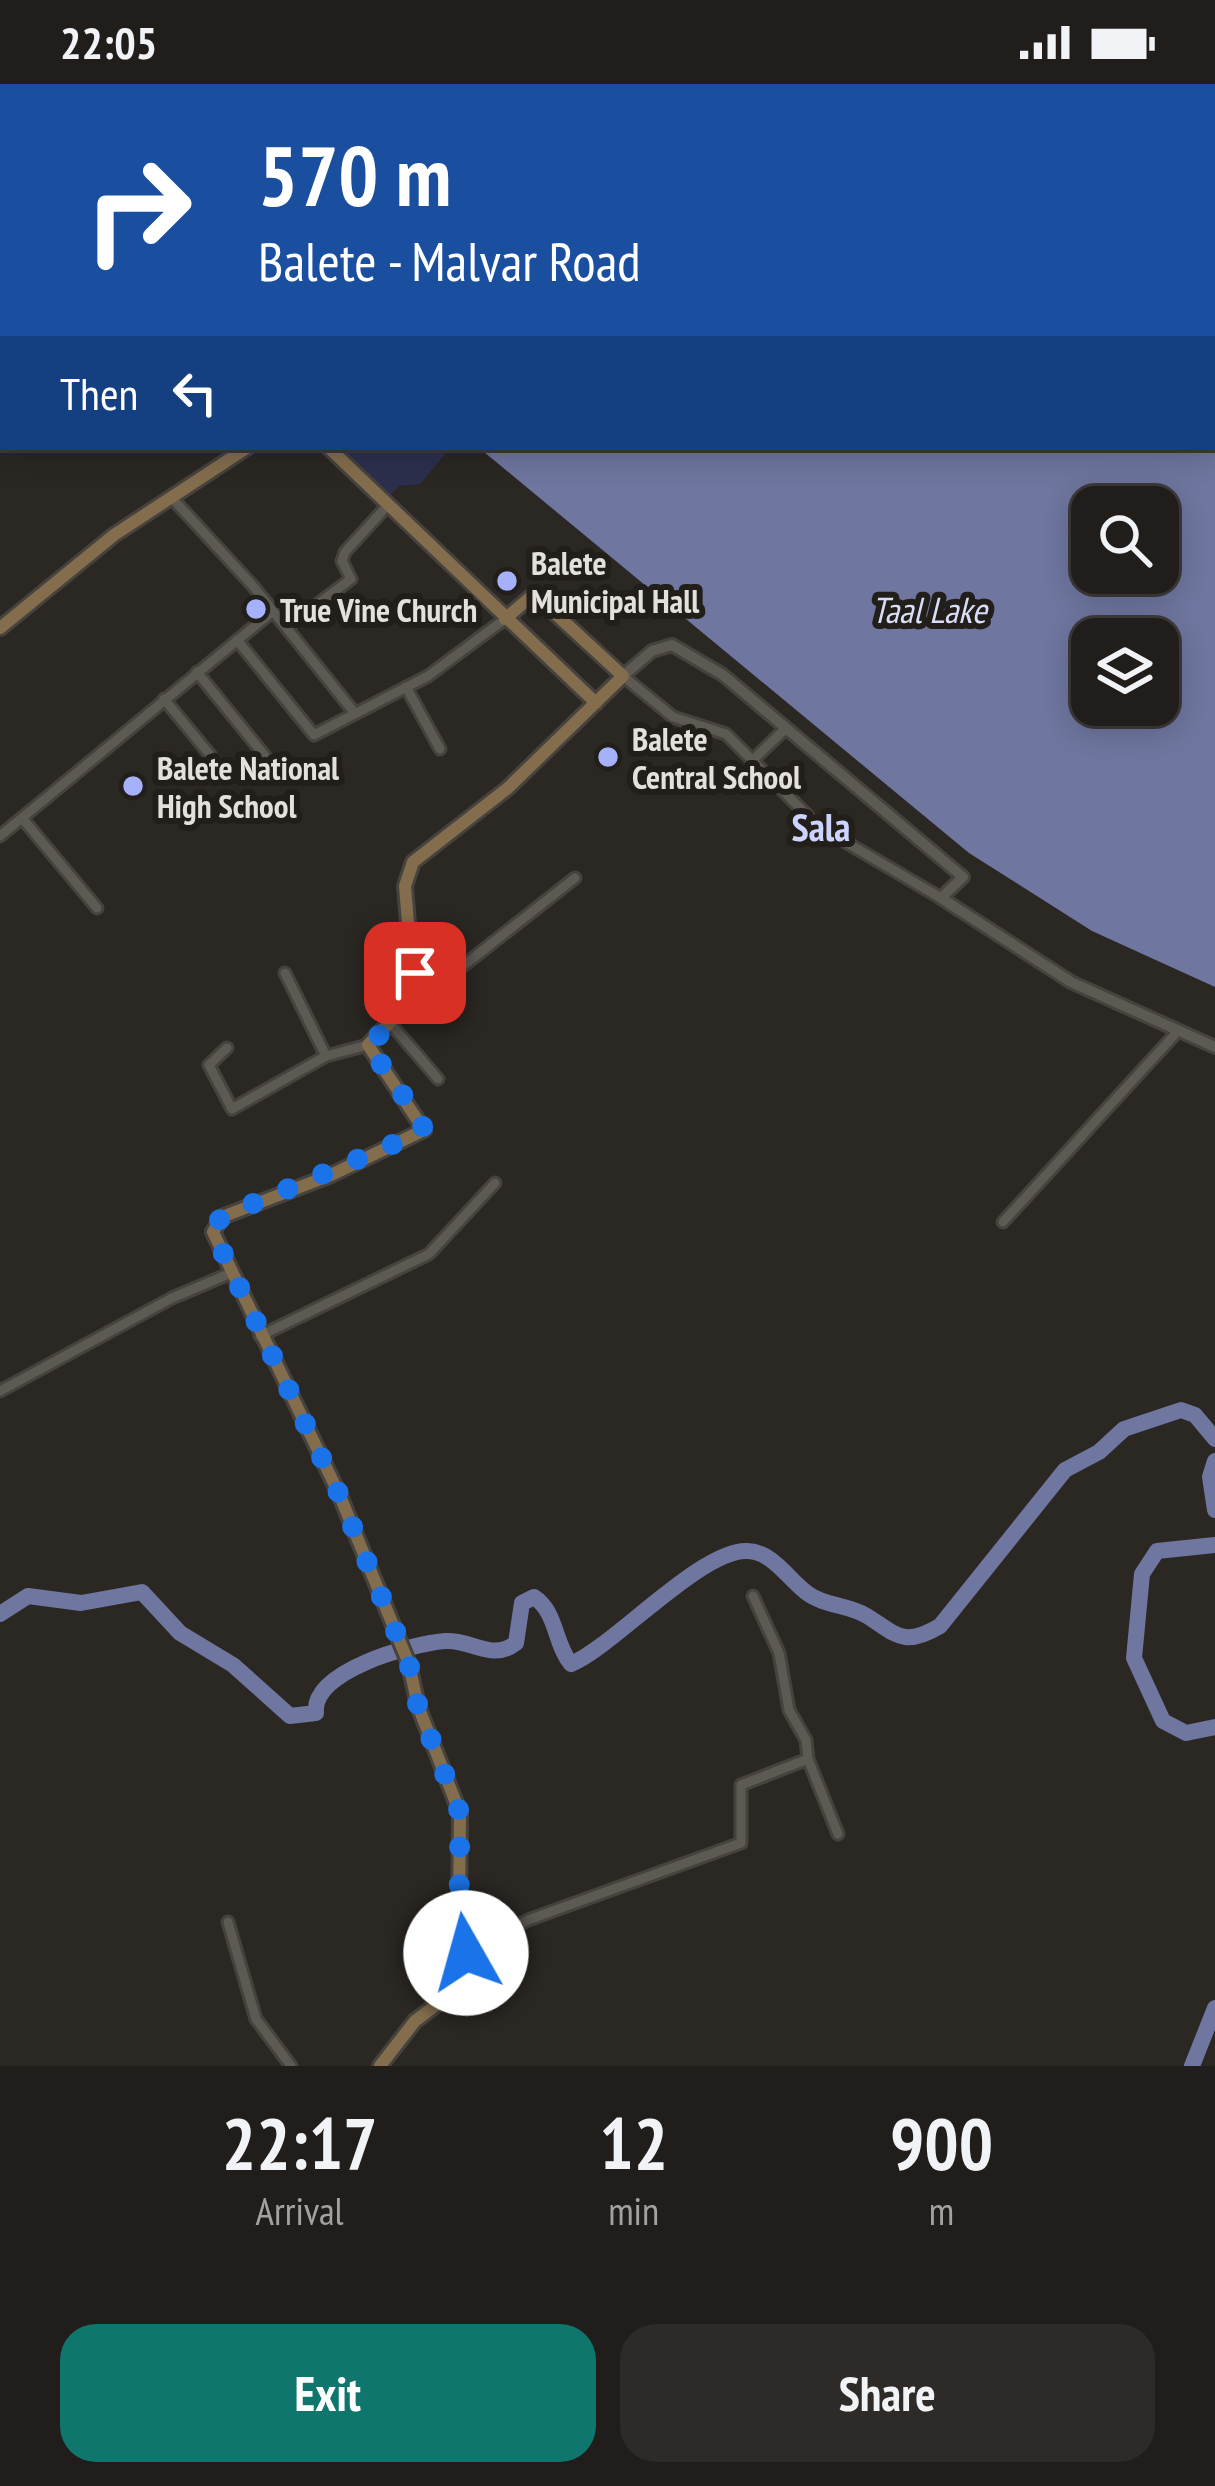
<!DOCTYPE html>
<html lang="en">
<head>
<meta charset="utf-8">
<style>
  body { margin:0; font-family:"PT Sans Narrow",sans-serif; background:#2d2a27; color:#f1f3f6; height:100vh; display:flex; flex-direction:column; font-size:45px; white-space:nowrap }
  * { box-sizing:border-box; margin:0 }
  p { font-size:39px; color:#a2a2a2 }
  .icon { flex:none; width:66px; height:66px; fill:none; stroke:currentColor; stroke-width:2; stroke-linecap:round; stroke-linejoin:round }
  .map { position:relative; height:1982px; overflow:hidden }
  .panel { display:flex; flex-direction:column; background:#201d1a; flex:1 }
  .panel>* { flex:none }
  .hud { position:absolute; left:0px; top:0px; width:1215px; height:366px; box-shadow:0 6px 30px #0003,0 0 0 3px #3d3b39; background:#1a4fa0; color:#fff; overflow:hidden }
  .controls { position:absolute; left:1071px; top:402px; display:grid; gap:24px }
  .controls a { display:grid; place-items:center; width:108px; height:108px; border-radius:24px; background:#201d1a; box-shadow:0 6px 30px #0003,0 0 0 3px #3d3b39; font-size:60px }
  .pin { position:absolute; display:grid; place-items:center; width:102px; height:102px; color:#fff; margin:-51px; border-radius:24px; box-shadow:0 6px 18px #0006 }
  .me { position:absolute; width:132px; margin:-66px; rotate:353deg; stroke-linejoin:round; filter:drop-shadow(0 0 9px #0008) }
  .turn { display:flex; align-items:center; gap:42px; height:252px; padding:0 60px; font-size:54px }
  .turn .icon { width:156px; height:156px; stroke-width:2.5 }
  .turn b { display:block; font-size:84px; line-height:102px }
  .then { display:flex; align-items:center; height:114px; padding:0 60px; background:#0003; gap:24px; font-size:45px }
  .eta { display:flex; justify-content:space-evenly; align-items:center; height:204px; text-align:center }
  .eta b { font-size:72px; font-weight:700; line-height:84px }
  .cta { display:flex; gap:24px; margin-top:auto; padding:24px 60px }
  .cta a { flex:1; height:138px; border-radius:36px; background:#0f766e; color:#fff; font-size:48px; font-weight:700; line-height:138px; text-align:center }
  .cta a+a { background:#2d2a27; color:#f1f3f6 }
  .status { display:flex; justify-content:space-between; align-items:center; height:84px; padding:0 60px; background:#201d1a; direction:ltr }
  .status svg { height:33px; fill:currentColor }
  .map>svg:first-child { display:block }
  .green { fill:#2c304e }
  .water { fill:#6f769f; fill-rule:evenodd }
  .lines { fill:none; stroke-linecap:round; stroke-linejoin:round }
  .river { stroke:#6f769f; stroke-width:16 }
  .minor-tunnel { stroke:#47433f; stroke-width:9; stroke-dasharray:9 4.5; stroke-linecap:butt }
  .minor-casing { stroke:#46423e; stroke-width:15 }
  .tertiary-casing { stroke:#46423e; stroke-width:16 }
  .secondary-casing { stroke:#46423e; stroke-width:18 }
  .minor { stroke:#5d5953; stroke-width:9 }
  .tertiary { stroke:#5d5953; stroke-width:10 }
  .secondary { stroke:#836d4d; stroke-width:12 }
  .route { stroke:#1a73e8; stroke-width:21; stroke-dasharray:0 37.8 }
  .poi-dot { fill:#a6b1fc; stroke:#221e19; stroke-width:4.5 }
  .labels { text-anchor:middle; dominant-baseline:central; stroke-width:12; stroke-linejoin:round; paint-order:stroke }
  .poi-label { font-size:33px; font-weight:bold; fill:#e3e0dd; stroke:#221e19; text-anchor:start }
  .water-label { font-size:36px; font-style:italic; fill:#d8ddf8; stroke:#221e19 }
  .quarter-label { font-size:39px; font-weight:bold; fill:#cbd3fe; stroke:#221e19 }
</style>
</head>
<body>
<div class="status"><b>22:05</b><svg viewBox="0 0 49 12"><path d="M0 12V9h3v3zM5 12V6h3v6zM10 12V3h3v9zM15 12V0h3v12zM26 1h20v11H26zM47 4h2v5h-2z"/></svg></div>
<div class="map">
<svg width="1215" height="1982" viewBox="0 0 1215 1982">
  <rect width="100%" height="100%" fill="#2b2723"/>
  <path class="green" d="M 336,363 L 449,363 L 450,364 L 420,400 L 399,402 L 389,412 Z"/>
  <path class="water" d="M 205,0 L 1215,0 L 1215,903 L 1092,847 L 969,769 L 478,363 L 1212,363 L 1212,3 ZM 1092,423 L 1158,423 L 1158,489 L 1092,489 ZM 1092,555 L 1158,555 L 1158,621 L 1092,621 Z"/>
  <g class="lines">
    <path class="river" d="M 22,3 L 37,0
      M 0,14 L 3,13
      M 1215,1377 L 1210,1393 L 1215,1426
      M 1215,1461 L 1157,1467 L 1142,1490 L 1134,1574 L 1163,1637 L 1186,1649 L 1215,1643
      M 0,1530 L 28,1512 L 81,1519 L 142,1508 L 180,1549 L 233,1581 L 290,1632 L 316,1629 C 311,1587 411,1560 445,1557 C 472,1555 492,1578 516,1559 L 522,1519 L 534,1513 C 557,1528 554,1559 571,1580 C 613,1563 702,1464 748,1467 C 773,1468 789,1496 807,1509 C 824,1522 849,1521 867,1532 C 896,1550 903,1564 940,1542 L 1065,1386 L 1099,1368 L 1124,1345 L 1181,1326 L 1195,1331 L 1215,1355
      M 1192,1982 L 1215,1924"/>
    <path class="minor-tunnel" d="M 808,732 L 842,756"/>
    <g class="minor-casing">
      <path id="minor" d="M 171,413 L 253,502 L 353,627
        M 287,543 L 351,495 L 342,477 L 345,468 L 388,421
        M 237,556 L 314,651 L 428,592 L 505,535
        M 197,588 L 265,672
        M 623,592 L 673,633 L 726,650 L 808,732
        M 406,603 L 440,665
        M 164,615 L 216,678
        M 753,676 L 786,644
        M 22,734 L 97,824
        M 0,752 L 273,527
        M 842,756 L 941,814
        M 285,889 L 326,972 L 368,961
        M 407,926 L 575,794
        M 391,940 L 438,995
        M 227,964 L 209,981 L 232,1025 L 326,972
        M 1003,1138 L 1178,947
        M 260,1252 L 429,1170 L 495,1099
        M 0,1307 L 172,1214 L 231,1189
        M 808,1675 L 838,1750
        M 228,1838 L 256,1935 L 291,1982
        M 466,1869 L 528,1836 L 741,1759 L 741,1701 L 808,1675 L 806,1656 L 789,1626 L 779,1569 L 753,1512"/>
    </g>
    <g class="tertiary-casing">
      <path id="tertiary" d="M 623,592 L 652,567 L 672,561 L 723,591 L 963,793 L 941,814 L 1071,898 L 1215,963"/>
    </g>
    <g class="secondary-casing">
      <path id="secondary" d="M 110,0 L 111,3
        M 328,363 L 596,619
        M 0,544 L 114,451 L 248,363
        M 380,1982 L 415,1937 L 473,1893 L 459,1826 L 460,1729 L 418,1622 L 409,1580 L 340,1412 L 213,1148 L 222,1133 L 331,1091 L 424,1046 L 368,961 L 414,913 L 405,802 L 413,778 L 508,704 L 623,592 L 534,510 L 505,535"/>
    </g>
    <use href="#minor" class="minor"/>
    <use href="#tertiary" class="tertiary"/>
    <use href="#secondary" class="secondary"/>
  </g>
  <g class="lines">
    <path class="route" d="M 415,889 L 407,926 L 368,961 L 423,1040 L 422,1048 L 221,1133 L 213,1148 L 340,1412 L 409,1580 L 418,1622 L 460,1729 L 459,1826 L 466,1869"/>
  </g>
  <g class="poi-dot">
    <circle cx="507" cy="497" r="12"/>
    <circle cx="256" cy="525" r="12"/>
    <circle cx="608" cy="673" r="12"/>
    <circle cx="133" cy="702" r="12"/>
  </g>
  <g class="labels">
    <g class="poi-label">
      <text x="531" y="478">Balete<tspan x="531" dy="38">Municipal Hall</tspan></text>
      <text x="280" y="525">True Vine Church</text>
      <text x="632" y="654">Balete<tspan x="632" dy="38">Central School</tspan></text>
      <text x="157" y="683">Balete National<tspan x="157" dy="38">High School</tspan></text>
    </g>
    <g class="water-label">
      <text x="929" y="525">Taal Lake</text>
    </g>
    <g class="quarter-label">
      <text x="821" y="742">Sala</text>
    </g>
  </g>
</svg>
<div class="controls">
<a><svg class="icon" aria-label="search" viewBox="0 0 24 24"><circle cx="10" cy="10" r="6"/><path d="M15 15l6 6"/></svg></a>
<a><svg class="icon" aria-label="layers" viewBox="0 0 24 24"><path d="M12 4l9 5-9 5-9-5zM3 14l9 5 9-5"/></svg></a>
</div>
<div class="pin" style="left:415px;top:889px;background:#d93025"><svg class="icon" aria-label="arrive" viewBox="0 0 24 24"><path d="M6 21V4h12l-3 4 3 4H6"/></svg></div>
<svg class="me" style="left:466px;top:1869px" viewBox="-20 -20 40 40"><circle r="19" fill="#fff"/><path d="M0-13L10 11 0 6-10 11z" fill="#1a73e8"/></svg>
<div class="hud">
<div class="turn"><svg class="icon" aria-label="right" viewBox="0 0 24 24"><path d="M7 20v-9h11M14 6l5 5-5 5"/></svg><div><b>570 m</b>Balete - Malvar Road</div></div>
<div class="then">Then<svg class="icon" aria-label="left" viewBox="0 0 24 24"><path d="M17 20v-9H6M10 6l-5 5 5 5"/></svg></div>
</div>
</div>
<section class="panel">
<div class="eta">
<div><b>22:17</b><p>Arrival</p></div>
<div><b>12</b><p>min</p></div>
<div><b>900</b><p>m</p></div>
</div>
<div class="cta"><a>Exit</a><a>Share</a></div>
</section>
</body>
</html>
